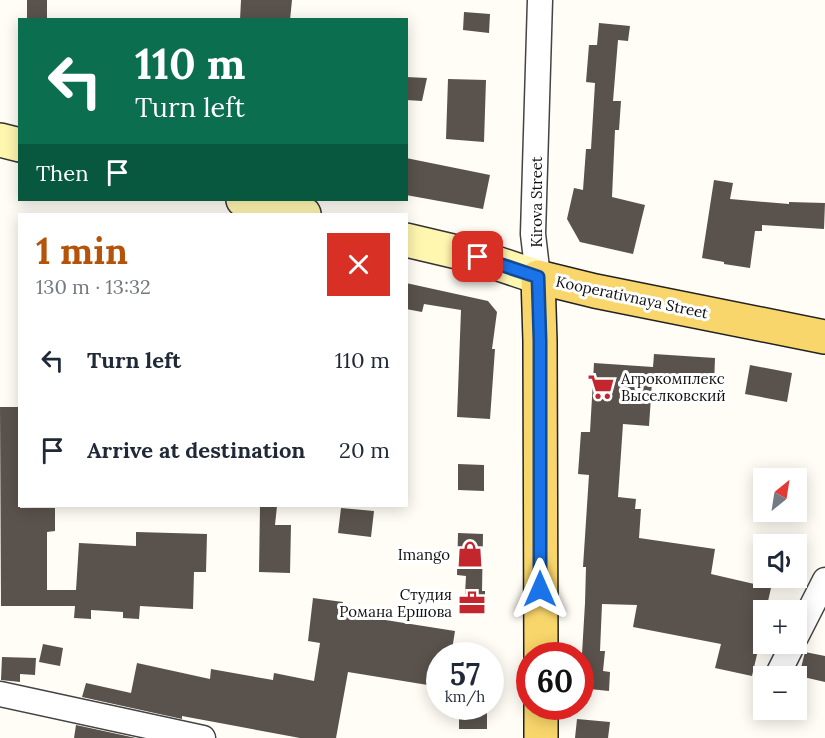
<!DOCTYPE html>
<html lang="en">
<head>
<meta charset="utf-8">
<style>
  body { margin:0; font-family:Lora,serif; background:#f6f6f7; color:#1f2937; height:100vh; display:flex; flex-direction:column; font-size:22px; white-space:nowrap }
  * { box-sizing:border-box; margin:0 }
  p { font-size:20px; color:#747a83 }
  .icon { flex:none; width:33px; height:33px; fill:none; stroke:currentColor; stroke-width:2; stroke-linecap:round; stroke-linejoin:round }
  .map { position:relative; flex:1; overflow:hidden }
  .panel { position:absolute; left:18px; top:213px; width:390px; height:294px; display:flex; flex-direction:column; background:#fff; border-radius:0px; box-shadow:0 3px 15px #0003 }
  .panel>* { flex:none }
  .top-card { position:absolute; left:18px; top:18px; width:390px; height:183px; border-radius:0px; box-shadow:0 3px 15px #0003; background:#0b6e4f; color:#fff; overflow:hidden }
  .needle { width:39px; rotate:30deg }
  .buttons { position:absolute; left:753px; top:468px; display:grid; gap:12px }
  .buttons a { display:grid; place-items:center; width:54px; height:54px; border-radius:0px; background:#fff; box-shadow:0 3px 15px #0003; font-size:30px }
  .speed { position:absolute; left:426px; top:642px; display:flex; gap:12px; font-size:30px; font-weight:700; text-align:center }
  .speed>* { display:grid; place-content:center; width:78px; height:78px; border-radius:50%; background:#fff; box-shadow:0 3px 15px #0003; line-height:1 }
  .speed small { font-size:15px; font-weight:400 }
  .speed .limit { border:9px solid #d22; background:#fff; color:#111 }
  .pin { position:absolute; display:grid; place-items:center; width:51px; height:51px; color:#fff; margin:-26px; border-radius:12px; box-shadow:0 3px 9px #0006 }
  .me { position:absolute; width:66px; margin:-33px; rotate:0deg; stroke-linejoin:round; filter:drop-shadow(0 0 4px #0008) }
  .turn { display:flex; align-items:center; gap:21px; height:126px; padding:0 18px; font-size:27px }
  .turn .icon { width:78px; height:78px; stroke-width:2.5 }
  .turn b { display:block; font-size:42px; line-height:51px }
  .then { display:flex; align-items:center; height:57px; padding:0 18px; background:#0003; gap:12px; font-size:22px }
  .round { display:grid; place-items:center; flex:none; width:63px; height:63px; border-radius:0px; background:#f6f6f7 }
  .head { display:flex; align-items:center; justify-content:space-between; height:102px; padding:0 18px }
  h1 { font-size:36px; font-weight:700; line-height:45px; color:#b45309 }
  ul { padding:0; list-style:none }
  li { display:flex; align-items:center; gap:18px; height:90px; padding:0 18px }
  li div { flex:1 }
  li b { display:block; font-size:22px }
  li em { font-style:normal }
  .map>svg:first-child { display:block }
  .building { fill:#5a524d }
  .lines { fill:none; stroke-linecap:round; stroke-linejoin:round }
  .street-casing { stroke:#444; stroke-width:27 }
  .secondary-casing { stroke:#333; stroke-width:36 }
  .primary-casing { stroke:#222; stroke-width:36 }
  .street { stroke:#fff; stroke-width:24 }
  .secondary { stroke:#fff6b0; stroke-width:33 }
  .primary { stroke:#f9d66b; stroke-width:33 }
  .route-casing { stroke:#114b97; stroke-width:15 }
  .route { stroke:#1a73e8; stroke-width:10 }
  .labels { text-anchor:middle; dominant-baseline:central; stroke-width:6; stroke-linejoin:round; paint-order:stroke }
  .street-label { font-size:15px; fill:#111; stroke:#fff }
  .poi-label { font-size:15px; fill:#111; stroke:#fff; text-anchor:end }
</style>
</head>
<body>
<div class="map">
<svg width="825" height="738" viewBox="0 0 825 738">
  <rect width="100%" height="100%" fill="#fffdf5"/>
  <path class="building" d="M 27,0 L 47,0 L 47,20 L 27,20 Z
    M 241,0 L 292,0 L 290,20 L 240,20 Z
    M 464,12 L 490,14 L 489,33 L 463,30 Z
    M 599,23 L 630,26 L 628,41 L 618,40 L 613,101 L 621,101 L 619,130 L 615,130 L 612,197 L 645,205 L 633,254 L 580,242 L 567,219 L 574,188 L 583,190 L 586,149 L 591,149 L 595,83 L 586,82 L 589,45 L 597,45 Z
    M 406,77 L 427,78 L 422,101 L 406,100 Z
    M 448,79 L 486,80 L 484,142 L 446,139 Z
    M 406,158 L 490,175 L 483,209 L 406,195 Z
    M 714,180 L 733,183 L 730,199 L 789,204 L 789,202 L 825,203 L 824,229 L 762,225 L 762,231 L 755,231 L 750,268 L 724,264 L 724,262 L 702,258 Z
    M 406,283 L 488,301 L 497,312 L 492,349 L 495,349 L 490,419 L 457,417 L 461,310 L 424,304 L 422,312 L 406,309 Z
    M 654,354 L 715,358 L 714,386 L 652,382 L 649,426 L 623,424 L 618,497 L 636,499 L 635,509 L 641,509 L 639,538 L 715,549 L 711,574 L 771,588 L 766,610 L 764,610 L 764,624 L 752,676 L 715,668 L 721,644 L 633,627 L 637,605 L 602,604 L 600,651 L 605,651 L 603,671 L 610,672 L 609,691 L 580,688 L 585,603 L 586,567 L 583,567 L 589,475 L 578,474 L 581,432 L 590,432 L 594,363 L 653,367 Z
    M 750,365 L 792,373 L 787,402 L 745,394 Z
    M 0,407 L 20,407 L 20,508 L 55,508 L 55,531 L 47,532 L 47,590 L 76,590 L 79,543 L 136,546 L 136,532 L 207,534 L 206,572 L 194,572 L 193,609 L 140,606 L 139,619 L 123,618 L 123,612 L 91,610 L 91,619 L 74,618 L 75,606 L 1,606 Z
    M 458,464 L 484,465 L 484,491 L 458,490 Z
    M 260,506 L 277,506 L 275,525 L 291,525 L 290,573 L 259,572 Z
    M 341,508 L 374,511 L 371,537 L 338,533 Z
    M 458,533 L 483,534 L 482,591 L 485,591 L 485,612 L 464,612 L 466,576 L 457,575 Z
    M 313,598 L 343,602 L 341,613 L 455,631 L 451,656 L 440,656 L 440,687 L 348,672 L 336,738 L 300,738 L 182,716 L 182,719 L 82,697 L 86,683 L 131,693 L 137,663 L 210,679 L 211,669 L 273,680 L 274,673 L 314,681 L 320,643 L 308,641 Z
    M 43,644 L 63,648 L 60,666 L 39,662 Z
    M 805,652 L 825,656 L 825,682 L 799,676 Z
    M 2,657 L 36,658 L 35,675 L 20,674 L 20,682 L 1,680 Z
    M 459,706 L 487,706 L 487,729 L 459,729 Z
    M 577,719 L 610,722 L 608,738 L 575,738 Z
    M 76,725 L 136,738 L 74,738 Z"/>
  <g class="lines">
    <g class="street-casing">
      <path id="street" d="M 538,277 L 533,234 L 540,0
        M 796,637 L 825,580
        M 777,676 L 793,644
        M 0,694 L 203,738"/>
    </g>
    <g class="secondary-casing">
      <path id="secondary" d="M 0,140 L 20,145
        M 243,200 L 304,214
        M 406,240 L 478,257 L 538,277"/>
    </g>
    <g class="primary-casing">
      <path id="primary" d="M 541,656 L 540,341 L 538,277 L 595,291 L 825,337
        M 541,706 L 541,738"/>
    </g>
    <use href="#street" class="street"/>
    <use href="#secondary" class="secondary"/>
    <use href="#primary" class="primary"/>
  </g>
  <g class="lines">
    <g class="route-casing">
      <path id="route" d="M 478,257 L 538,277 L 540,341 L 540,589"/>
    </g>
    <use href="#route" class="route"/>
  </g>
  <defs>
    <g id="supermarket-bare" transform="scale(2.07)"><path d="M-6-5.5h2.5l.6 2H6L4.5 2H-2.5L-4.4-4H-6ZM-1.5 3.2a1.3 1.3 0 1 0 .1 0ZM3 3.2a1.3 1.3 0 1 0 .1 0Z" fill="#c4262e" stroke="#fff" stroke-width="2.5" paint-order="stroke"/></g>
    <g id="shop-bare" transform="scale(2.07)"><path d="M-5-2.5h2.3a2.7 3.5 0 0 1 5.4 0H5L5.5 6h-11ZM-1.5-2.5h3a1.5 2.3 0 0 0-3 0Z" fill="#c4262e" stroke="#fff" stroke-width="2.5" paint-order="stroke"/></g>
    <g id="office-bare" transform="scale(2.07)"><path d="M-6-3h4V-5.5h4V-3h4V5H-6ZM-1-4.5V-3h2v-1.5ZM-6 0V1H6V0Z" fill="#c4262e" stroke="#fff" stroke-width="2.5" paint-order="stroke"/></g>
  </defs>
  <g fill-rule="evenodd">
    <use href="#supermarket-bare" x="601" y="387"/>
    <use href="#shop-bare" x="470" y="554"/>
    <use href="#office-bare" x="472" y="603"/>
  </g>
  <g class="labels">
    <g class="street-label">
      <text transform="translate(536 202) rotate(-90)">Kirova Street</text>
      <text transform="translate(632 297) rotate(12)">Kooperativnaya Street</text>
    </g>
    <g class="poi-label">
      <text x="621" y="378" text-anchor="start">Агрокомплекс<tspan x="621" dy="17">Выселковский</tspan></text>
      <text x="450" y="554">Imango</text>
      <text x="452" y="594">Студия<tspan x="452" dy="17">Романа Ершова</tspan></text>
    </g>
  </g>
</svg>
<div class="buttons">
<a><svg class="needle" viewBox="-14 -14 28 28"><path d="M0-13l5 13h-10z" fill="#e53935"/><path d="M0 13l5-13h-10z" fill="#747a83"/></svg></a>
<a><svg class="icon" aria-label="sound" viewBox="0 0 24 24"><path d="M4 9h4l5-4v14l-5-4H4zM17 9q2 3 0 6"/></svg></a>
<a>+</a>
<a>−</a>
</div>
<div class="speed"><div>57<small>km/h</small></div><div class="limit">60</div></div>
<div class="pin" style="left:478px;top:257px;background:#d93025"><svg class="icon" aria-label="arrive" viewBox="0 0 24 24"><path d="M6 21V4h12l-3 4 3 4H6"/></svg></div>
<svg class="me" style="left:540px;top:589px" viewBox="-20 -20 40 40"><path d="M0-17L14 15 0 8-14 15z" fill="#1a73e8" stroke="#fff" stroke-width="4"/></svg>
<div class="top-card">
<div class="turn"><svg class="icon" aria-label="left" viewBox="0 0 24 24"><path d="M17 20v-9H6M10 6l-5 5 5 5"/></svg><div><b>110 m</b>Turn left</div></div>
<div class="then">Then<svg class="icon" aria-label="arrive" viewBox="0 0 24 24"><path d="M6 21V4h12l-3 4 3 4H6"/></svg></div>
</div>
<section class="panel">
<div class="head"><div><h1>1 min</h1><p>130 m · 13:32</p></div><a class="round" style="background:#d93025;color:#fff"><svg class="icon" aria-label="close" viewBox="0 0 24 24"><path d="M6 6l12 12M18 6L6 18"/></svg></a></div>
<ul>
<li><svg class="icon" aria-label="left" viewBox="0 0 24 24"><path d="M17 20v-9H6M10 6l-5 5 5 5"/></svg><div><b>Turn left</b></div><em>110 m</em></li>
<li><svg class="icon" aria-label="arrive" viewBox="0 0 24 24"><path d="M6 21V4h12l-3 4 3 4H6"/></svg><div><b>Arrive at destination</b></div><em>20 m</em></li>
</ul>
</section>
</div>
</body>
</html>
